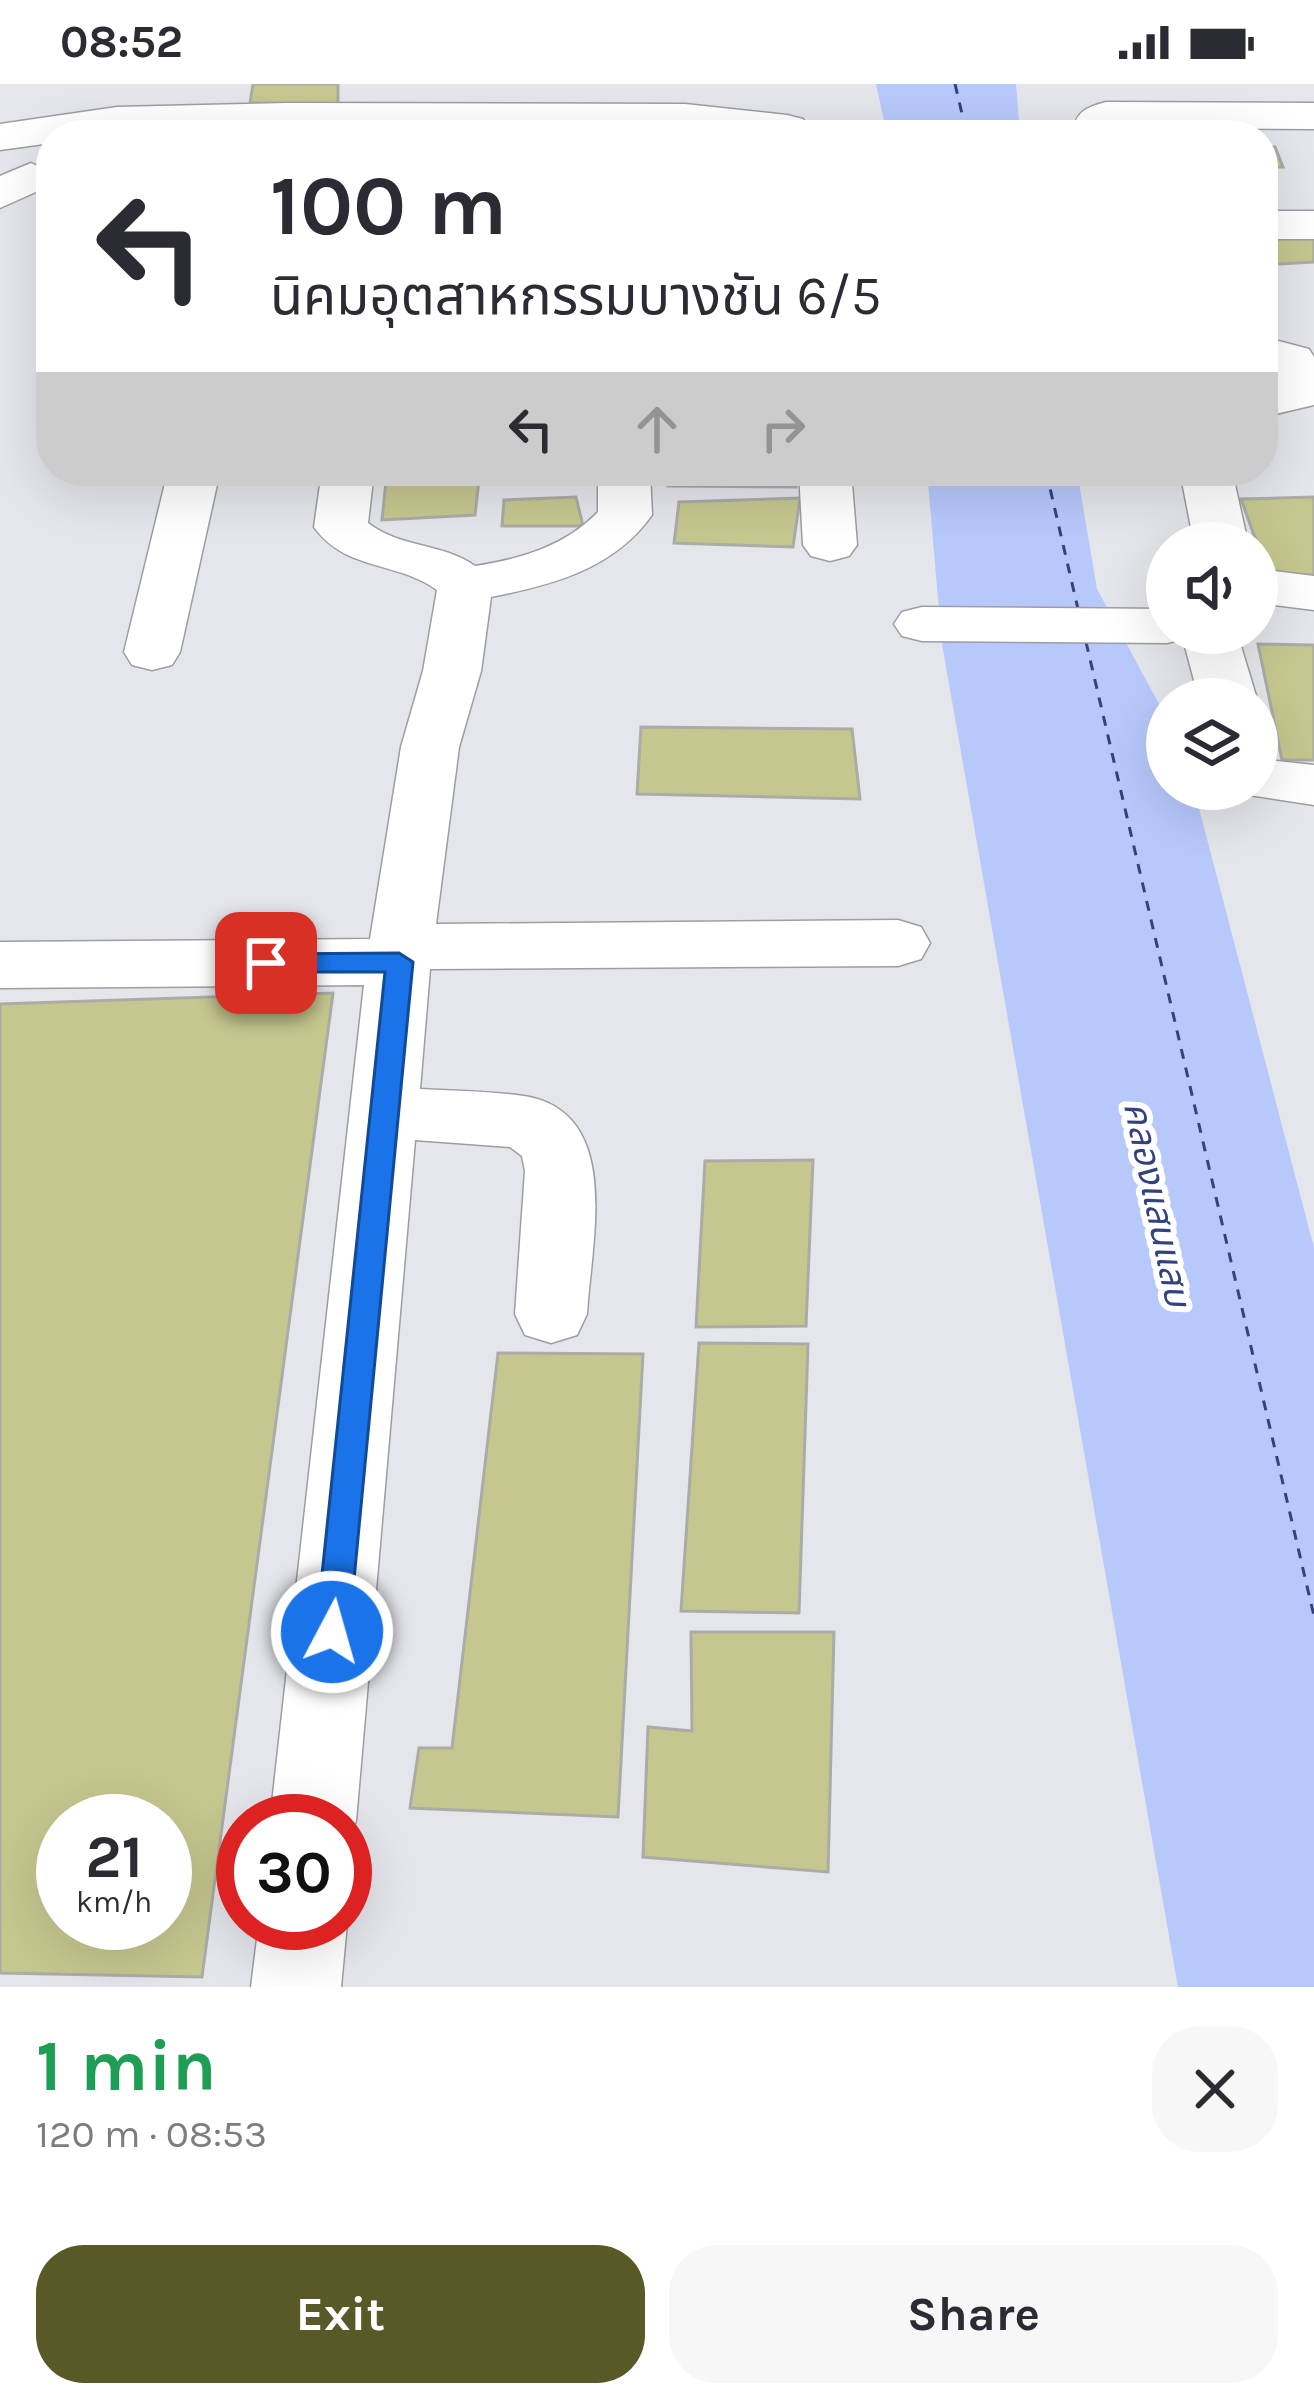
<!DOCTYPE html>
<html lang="en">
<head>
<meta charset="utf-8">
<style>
  body { margin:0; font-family:Karla,"Noto Sans Thai",sans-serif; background:#f7f7f7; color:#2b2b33; height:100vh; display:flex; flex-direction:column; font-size:45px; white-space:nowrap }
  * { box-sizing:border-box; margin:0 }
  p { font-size:39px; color:#7c7c81 }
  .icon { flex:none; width:66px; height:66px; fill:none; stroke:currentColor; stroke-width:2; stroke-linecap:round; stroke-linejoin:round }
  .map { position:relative; height:1903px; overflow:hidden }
  .sheet { display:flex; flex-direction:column; background:#fff; flex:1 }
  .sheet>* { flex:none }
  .hud { position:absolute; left:36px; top:36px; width:1242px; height:366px; border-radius:48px; box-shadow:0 12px 48px #0002; background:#fff; color:#2b2b33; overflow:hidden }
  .buttons { position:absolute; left:1146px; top:438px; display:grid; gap:24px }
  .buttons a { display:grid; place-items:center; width:132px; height:132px; border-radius:50%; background:#fff; box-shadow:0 12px 48px #0002; font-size:60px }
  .speed { position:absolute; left:36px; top:1710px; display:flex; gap:24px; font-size:60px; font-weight:700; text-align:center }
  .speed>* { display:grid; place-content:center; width:156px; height:156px; border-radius:50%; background:#fff; box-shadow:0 12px 48px #0002; line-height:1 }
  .speed small { font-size:30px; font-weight:400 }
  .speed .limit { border:18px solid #d22; background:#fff; color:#111 }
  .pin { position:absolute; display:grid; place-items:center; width:102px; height:102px; color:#fff; margin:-51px; border-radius:24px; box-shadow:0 6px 18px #0006 }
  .me { position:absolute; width:132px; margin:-66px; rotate:6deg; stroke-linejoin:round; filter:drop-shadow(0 0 9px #0008) }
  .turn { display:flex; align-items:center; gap:42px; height:252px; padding:0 36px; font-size:54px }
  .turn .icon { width:156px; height:156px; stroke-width:2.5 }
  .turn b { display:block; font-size:84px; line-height:102px }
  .lanes { display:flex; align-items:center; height:114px; padding:0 36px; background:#0003; justify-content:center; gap:60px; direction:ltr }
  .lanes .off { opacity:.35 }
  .round { display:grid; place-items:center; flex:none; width:126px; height:126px; border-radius:48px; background:#f7f7f7 }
  .summary { display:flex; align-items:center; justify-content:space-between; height:204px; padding:0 36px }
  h1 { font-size:72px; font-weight:700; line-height:90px; color:#1e9e55 }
  .button { display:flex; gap:24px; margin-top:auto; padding:24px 36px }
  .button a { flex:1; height:138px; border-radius:48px; background:#585926; color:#fff; font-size:48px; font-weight:700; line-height:138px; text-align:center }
  .button a+a { background:#f7f7f7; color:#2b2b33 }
  .status { display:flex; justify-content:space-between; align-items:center; height:84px; padding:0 60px; background:#fff; direction:ltr }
  .status svg { height:33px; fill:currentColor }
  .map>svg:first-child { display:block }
  .water { fill:#b7c8fb }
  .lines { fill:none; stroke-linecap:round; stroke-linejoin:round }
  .ferry { stroke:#33427f; stroke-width:3; stroke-dasharray:10 9; stroke-linecap:butt }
  .building { fill:#c6c78f; stroke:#abaca6; stroke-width:3; fill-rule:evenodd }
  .minor-casing { stroke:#9c9ea3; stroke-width:3 }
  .minor { fill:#fff; fill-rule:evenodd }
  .route { fill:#1a73e8; stroke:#114b97; stroke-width:3 }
  .labels { text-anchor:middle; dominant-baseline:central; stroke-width:12; stroke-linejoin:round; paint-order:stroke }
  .water-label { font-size:36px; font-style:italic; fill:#33427f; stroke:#fff }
</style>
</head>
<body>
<div class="status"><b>08:52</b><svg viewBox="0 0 49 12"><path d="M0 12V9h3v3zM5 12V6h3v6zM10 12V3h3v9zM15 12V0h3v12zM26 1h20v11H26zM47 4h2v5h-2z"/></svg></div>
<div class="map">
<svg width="1314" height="1903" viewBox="0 0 1314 1903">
  <rect width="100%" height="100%" fill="#e4e6eb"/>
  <path class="water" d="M 876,0 L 1016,0 L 1020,49 L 887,51 Z
    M 927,387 L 1077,387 L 1097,505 L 1167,635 L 1167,705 L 1194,705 L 1314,1164 L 1314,1903 L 1178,1903 L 942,560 Z"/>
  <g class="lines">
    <path class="ferry" d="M 955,0 L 967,51
      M 1046,387 L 1078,525
      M 1086,558 L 1314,1532"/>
  </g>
  <path class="building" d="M 253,0 L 338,0 L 338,20 L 250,19 Z
    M 1263,63 L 1275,63 L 1283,83 L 1263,83 Z
    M 1314,150 L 1314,178 L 1263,181 L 1263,153 Z
    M 387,387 L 480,387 L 475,431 L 382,436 Z
    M 505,387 L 580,387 L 581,394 L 504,396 Z
    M 668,387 L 794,387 L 796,403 L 668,402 Z
    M 576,413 L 583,442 L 502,442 L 504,416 Z
    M 1314,413 L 1314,491 L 1268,490 L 1241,415 Z
    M 800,414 L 793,463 L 674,459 L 679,418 Z
    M 1258,560 L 1314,561 L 1314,676 L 1282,676 Z
    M 641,643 L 852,645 L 860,715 L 637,710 Z
    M 333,909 L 202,1893 L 0,1889 L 0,920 ZM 63,1737 L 165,1737 L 165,1839 L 63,1839 Z
    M 813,1076 L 806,1242 L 696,1243 L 705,1077 Z
    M 699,1259 L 808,1260 L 799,1529 L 681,1527 Z
    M 498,1269 L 643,1270 L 618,1733 L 410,1724 L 419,1664 L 452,1664 Z
    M 691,1548 L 834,1548 L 828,1788 L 643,1773 L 648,1643 L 692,1647 Z"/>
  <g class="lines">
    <g class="minor-casing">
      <path id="minor" d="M 1106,18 L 1314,19 L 1314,45 L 1117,44 L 1118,51 L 1074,51 C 1073,29 1086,23 1106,18 Z
        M 288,19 L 685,20 L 787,31 L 803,35 L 812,51 L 288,45 L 51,51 L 51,59 L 0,66 L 0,40 L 117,23 Z
        M 31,79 L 51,89 L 47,103 L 0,124 L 0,92 Z
        M 1263,127 L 1314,127 L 1314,155 L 1263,155 Z
        M 1263,253 L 1309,265 L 1314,273 L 1314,321 L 1263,333 L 1263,303 L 1273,300 L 1269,285 L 1263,284 Z
        M 168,387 L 220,387 L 180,568 L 172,581 L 152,586 L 132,581 L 124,568 Z
        M 322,387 L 374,387 L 368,439 C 400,464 443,459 475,482 C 521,475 565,462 598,428 L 598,387 L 650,387 L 652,431 C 614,485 552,501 491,513 L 481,587 L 459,663 L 436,840 L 898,836 L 921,843 L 930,859 L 921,875 L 898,882 L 430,885 L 420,1005 C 454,1007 490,1007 524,1012 C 624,1028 591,1158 587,1230 L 577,1251 L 551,1259 L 525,1251 L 515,1230 L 525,1087 L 522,1072 L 510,1063 L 415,1056 L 356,1737 L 345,1761 L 345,1737 L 270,1737 L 364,901 L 0,904 L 0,858 L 370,855 L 401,663 L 423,587 L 437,506 C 397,477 345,487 314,443 Z
        M 799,387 L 851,387 L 857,461 L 849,472 L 830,477 L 811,472 L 803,461 Z
        M 1180,387 L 1232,387 L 1248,459 L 1194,459 Z
        M 1257,485 L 1314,492 L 1314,526 L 1257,519 Z
        M 922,523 L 1167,525 L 1167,549 L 1237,549 L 1257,615 L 1199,615 L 1183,555 L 1167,559 L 922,557 L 902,552 L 894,540 L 902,528 Z
        M 1257,675 L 1314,681 L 1314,721 L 1236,709 L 1233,705 L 1257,705 Z
        M 345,1835 L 347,1839 L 341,1903 L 251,1903 L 259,1839 L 345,1839 Z"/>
    </g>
    <use href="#minor" class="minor"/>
  </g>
  <path class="route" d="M 399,869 L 413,878 L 349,1548 L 344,1559 L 332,1563 L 321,1559 L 316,1548 L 385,888 L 266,888 L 253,879 L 266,870 Z"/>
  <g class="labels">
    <g class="water-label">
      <text transform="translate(1157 1120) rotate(78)">คลองแสนแสบ</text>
    </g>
  </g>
</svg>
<div class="buttons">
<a><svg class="icon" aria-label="sound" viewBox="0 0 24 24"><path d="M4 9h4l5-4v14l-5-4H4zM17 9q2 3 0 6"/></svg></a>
<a><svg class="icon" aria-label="layers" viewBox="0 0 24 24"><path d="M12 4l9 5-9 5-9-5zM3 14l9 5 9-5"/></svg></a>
</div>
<div class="speed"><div>21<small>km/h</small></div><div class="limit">30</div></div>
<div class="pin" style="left:266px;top:879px;background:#d93025"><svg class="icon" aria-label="arrive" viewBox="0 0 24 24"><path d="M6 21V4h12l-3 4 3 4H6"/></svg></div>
<svg class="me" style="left:332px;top:1548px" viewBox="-20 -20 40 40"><circle r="17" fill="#1a73e8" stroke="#fff" stroke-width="3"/><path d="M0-11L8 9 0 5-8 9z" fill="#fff"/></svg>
<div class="hud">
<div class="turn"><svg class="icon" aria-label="left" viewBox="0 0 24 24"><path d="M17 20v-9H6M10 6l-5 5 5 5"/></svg><div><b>100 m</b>นิคมอุตสาหกรรมบางชัน 6/5</div></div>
<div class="lanes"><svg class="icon" aria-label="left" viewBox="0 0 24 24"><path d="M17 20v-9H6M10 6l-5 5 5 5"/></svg><svg class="icon off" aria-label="ahead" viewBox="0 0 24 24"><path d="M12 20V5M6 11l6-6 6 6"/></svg><svg class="icon off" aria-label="right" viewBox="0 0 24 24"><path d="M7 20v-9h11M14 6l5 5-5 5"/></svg></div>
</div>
</div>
<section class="sheet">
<div class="summary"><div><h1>1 min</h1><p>120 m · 08:53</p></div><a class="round"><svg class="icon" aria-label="close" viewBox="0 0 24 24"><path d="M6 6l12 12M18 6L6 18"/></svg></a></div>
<div class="button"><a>Exit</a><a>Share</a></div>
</section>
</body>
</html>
